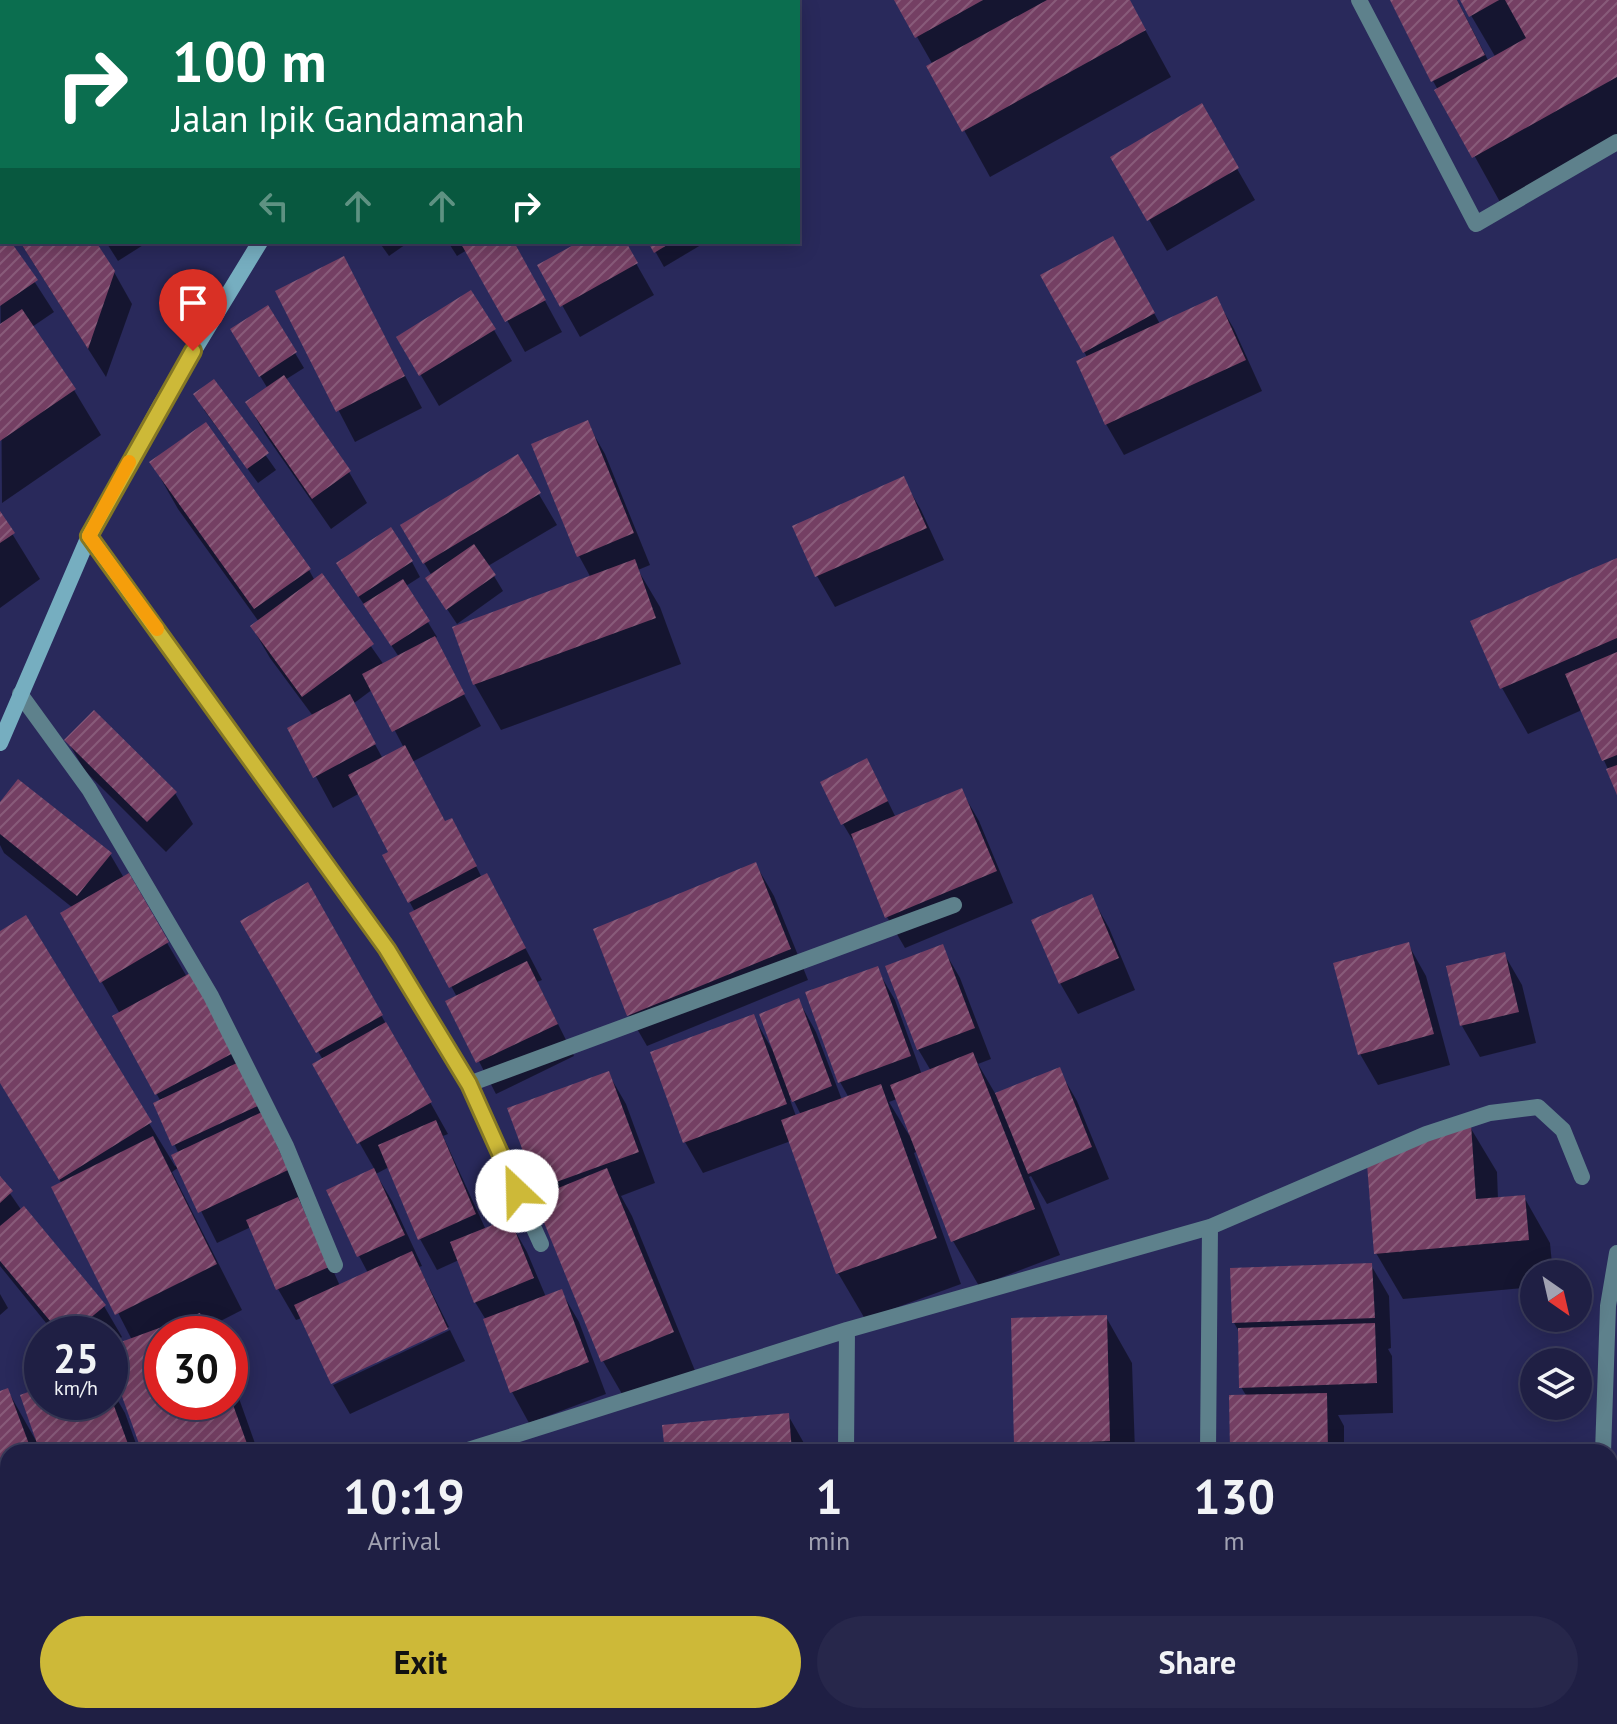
<!DOCTYPE html>
<html lang="en">
<head>
<meta charset="utf-8">
<style>
  body { margin:0; font-family:"PT Sans",sans-serif; background:#27274b; color:#f1f3f6; height:100vh; display:flex; flex-direction:column; font-size:30px; white-space:nowrap }
  * { box-sizing:border-box; margin:0 }
  p { font-size:26px; color:#a1a2b2 }
  .icon { flex:none; width:44px; height:44px; fill:none; stroke:currentColor; stroke-width:2; stroke-linecap:round; stroke-linejoin:round }
  .map { position:relative; flex:1; overflow:hidden }
  .details { position:absolute; left:0px; top:1444px; width:1618px; height:280px; display:flex; flex-direction:column; background:#1f1f44; border-radius:24px 24px 0 0; box-shadow:0 4px 20px #0003,0 0 0 2px #3c3d5d }
  .details>* { flex:none }
  .top-card { position:absolute; left:0px; top:0px; width:800px; height:244px; box-shadow:0 4px 20px #0003,0 0 0 2px #3c3d5d; background:#0b6e4f; color:#fff; overflow:hidden }
  .needle { width:52px; rotate:146deg }
  .tools { position:absolute; left:1520px; top:1260px; display:grid; gap:16px }
  .tools a { display:grid; place-items:center; width:72px; height:72px; border-radius:50%; background:#1f1f44; box-shadow:0 4px 20px #0003,0 0 0 2px #3c3d5d; font-size:40px }
  .speed { position:absolute; left:24px; top:1316px; display:flex; gap:16px; font-size:40px; font-weight:700; text-align:center }
  .speed>* { display:grid; place-content:center; width:104px; height:104px; border-radius:50%; background:#1f1f44; box-shadow:0 4px 20px #0003,0 0 0 2px #3c3d5d; line-height:1 }
  .speed small { font-size:20px; font-weight:400 }
  .speed .limit { border:12px solid #d22; background:#fff; color:#111 }
  .pin { position:absolute; display:grid; place-items:center; width:68px; height:68px; color:#fff; margin:-82px -34px; border-radius:50% 50% 50% 0; rotate:-45deg; box-shadow:0 0 8px #0007 }
  .pin .icon { rotate:45deg }
  .me { position:absolute; width:88px; margin:-44px; rotate:336deg; stroke-linejoin:round; filter:drop-shadow(0 0 6px #0008) }
  .turn { display:flex; align-items:center; gap:28px; height:168px; padding:0 40px; font-size:36px }
  .turn .icon { width:104px; height:104px; stroke-width:2.5 }
  .turn b { display:block; font-size:56px; line-height:68px }
  .lanes { display:flex; align-items:center; height:76px; padding:0 40px; background:#0003; justify-content:center; gap:40px; direction:ltr }
  .lanes .off { opacity:.35 }
  .eta { display:flex; justify-content:space-evenly; align-items:center; height:136px; text-align:center }
  .eta b { font-size:48px; font-weight:600; line-height:56px }
  .primary-button { display:flex; gap:16px; margin-top:auto; padding:16px 40px }
  .primary-button a { flex:1; height:92px; border-radius:48px; background:#cdb938; color:#111; font-size:32px; font-weight:600; line-height:92px; text-align:center }
  .primary-button a+a { background:#27274b; color:#f1f3f6 }
  .map>svg:first-child { display:block }
  .shadow { fill:#0007; fill-rule:evenodd }
  .building { fill:url(#building-hatch) }
  .lines { fill:none; stroke-linecap:round; stroke-linejoin:round }
  .street { stroke:#5e818c; stroke-width:16 }
  .secondary { stroke:#76aec0; stroke-width:16 }
  .route-casing { stroke:#857824; stroke-width:20 }
  .route { stroke:#cdb938; stroke-width:14 }
  .slow { stroke:#f59e0b; stroke-width:14 }
</style>
</head>
<body>
<div class="map">
<svg width="1617" height="1724" viewBox="0 0 1617 1724">
  <defs>
    <pattern id="building-hatch" width="6" height="6" patternUnits="userSpaceOnUse" patternTransform="scale(2)"><rect width="6" height="6" fill="#743f63"/><path d="M-1 1l2-2M0 6l6-6M5 7l2-2" fill="none" stroke="#885b7a"/></pattern>
  </defs>
  <rect width="100%" height="100%" fill="#29295b"/>
  <path class="shadow" d="M 2,0 L 93,0 L 90,2 Z
    M 149,0 L 233,0 L 234,2 L 151,2 Z
    M 270,0 L 338,0 L 340,2 L 272,2 Z
    M 579,0 L 647,0 L 648,2 L 580,2 Z
    M 896,0 L 1129,0 L 1171,77 L 990,177 L 929,67 L 933,65 Z
    M 1392,0 L 1457,0 L 1489,62 L 1496,58 L 1462,0 L 1617,0 L 1617,137 L 1500,202 L 1433,81 Z
    M 0,50 L 2,53 L 2,147 L 0,144 Z
    M 1201,106 L 1255,200 L 1167,251 L 1113,157 Z
    M 0,171 L 2,173 L 2,213 L 0,210 Z
    M 0,229 L 2,242 L 9,242 L 54,312 L 32,327 L 74,390 L 101,435 L 2,503 Z
    M 20,242 L 94,242 L 114,272 L 132,304 L 106,377 Z
    M 106,242 L 148,242 L 118,261 Z
    M 379,242 L 409,242 L 389,256 Z
    M 448,242 L 513,242 L 562,332 L 525,352 L 467,250 L 457,256 Z
    M 583,242 L 624,242 L 654,295 L 580,337 L 540,266 Z
    M 650,242 L 706,242 L 664,267 Z
    M 343,258 L 422,408 L 355,442 L 277,292 Z
    M 1130,269 L 1160,324 L 1216,298 L 1234,329 L 1262,391 L 1124,455 L 1106,424 L 1087,357 L 1043,276 Z
    M 268,308 L 304,368 L 285,380 L 349,472 L 367,503 L 331,529 L 265,434 L 247,403 L 268,389 L 232,330 Z
    M 494,330 L 512,361 L 439,406 L 399,338 Z
    M 214,382 L 276,470 L 258,483 L 204,410 Z
    M 587,423 L 605,454 L 650,565 L 638,570 L 660,607 L 681,664 L 501,730 L 475,685 L 455,628 L 591,578 L 579,556 L 534,445 Z
    M 517,457 L 557,525 L 488,566 L 503,591 L 457,624 L 437,594 L 432,576 L 402,526 Z
    M 152,463 L 309,570 L 315,581 L 322,576 L 384,665 L 399,657 L 347,579 L 412,562 L 420,577 L 406,586 L 437,637 L 434,639 L 481,726 L 412,762 L 446,823 L 469,852 L 482,878 L 504,907 L 542,980 L 537,982 L 574,1056 L 496,1094 L 448,1002 L 457,997 L 412,914 L 415,912 L 385,856 L 391,852 L 360,793 L 333,808 L 290,729 L 313,716 L 270,658 L 252,627 L 259,622 L 178,509 ZM 373,689 L 404,748 L 383,759 L 353,704 Z
    M 903,479 L 921,510 L 944,560 L 835,607 L 817,576 L 795,527 Z
    M 0,514 L 40,579 L 0,608 Z
    M 1617,560 L 1617,790 L 1582,710 L 1528,734 L 1502,688 Z
    M 67,740 L 175,793 L 193,824 L 166,852 L 85,771 Z
    M 875,775 L 896,818 L 961,790 L 979,821 L 1013,903 L 905,948 L 887,917 L 854,837 L 852,839 L 843,824 Z
    M 0,805 L 110,854 L 124,878 L 128,876 L 187,977 L 209,1006 L 304,1202 L 300,1204 L 315,1230 L 340,1286 L 368,1273 L 359,1256 L 375,1170 L 315,1065 L 323,1060 L 243,922 L 308,885 L 448,1134 L 443,1136 L 486,1230 L 509,1220 L 527,1252 L 546,1297 L 561,1291 L 579,1322 L 606,1394 L 529,1423 L 512,1392 L 486,1320 L 475,1302 L 459,1260 L 437,1270 L 420,1239 L 389,1167 L 376,1174 L 392,1201 L 422,1266 L 419,1267 L 449,1327 L 332,1381 L 302,1318 L 296,1320 L 278,1289 L 251,1227 L 217,1243 L 179,1167 L 172,1172 L 242,1310 L 207,1328 L 210,1334 L 162,1334 L 162,1402 L 230,1402 L 230,1373 L 258,1452 L 144,1452 L 110,1357 L 110,1334 L 55,1334 L 0,1266 L 0,1179 L 22,1211 L 104,1306 L 122,1337 L 110,1347 L 132,1340 L 54,1188 L 62,1184 L 0,1082 L 0,933 L 25,918 L 175,1166 L 178,1165 L 179,1154 L 155,1104 L 161,1102 L 115,1017 L 120,1014 L 63,914 L 73,908 L 4,853 L 0,845 Z
    M 756,865 L 774,896 L 808,980 L 647,1046 L 629,1015 Z
    M 1091,896 L 1109,928 L 1135,990 L 1078,1014 L 1060,983 Z
    M 1408,944 L 1426,976 L 1450,1065 L 1378,1085 L 1360,1054 Z
    M 942,947 L 960,978 L 991,1059 L 978,1064 L 996,1095 L 1059,1070 L 1077,1101 L 1109,1179 L 1047,1204 L 1031,1176 L 1029,1177 L 1060,1255 L 979,1286 L 953,1241 L 918,1151 L 914,1153 L 961,1284 L 865,1319 L 838,1273 L 791,1141 L 703,1173 L 685,1142 L 653,1053 L 753,1016 L 772,1049 L 799,1001 L 816,1032 L 842,1100 L 849,1098 L 840,1082 L 808,993 L 877,969 L 895,1000 L 922,1075 L 931,1071 L 918,1049 ZM 793,1099 L 801,1115 L 796,1116 L 790,1100 ZM 897,1099 L 911,1134 L 909,1135 L 889,1102 Z
    M 1504,954 L 1522,985 L 1536,1043 L 1480,1057 L 1462,1026 L 1448,967 Z
    M 608,1073 L 626,1104 L 655,1183 L 621,1196 L 632,1216 L 698,1378 L 629,1406 L 603,1361 L 538,1188 Z
    M 1470,1127 L 1497,1172 L 1498,1199 L 1524,1197 L 1550,1243 L 1553,1274 L 1534,1274 L 1534,1287 L 1403,1299 L 1376,1253 Z
    M 1371,1265 L 1389,1296 L 1391,1348 L 1388,1349 L 1392,1356 L 1393,1413 L 1338,1415 L 1344,1426 L 1344,1452 L 1232,1452 L 1247,1397 L 1241,1387 L 1240,1333 L 1234,1323 Z
    M 0,1294 L 8,1308 L 0,1315 Z
    M 1106,1317 L 1132,1363 L 1135,1452 L 1020,1452 L 1016,1444 Z
    M 450,1330 L 465,1361 L 350,1414 L 333,1385 Z
    M 110,1387 L 125,1413 L 139,1452 L 8,1452 L 7,1616 L 0,1604 L 0,1394 L 8,1391 L 35,1439 L 42,1389 L 42,1402 L 110,1402 Z
    M 788,1415 L 809,1452 L 667,1452 Z
    M 184,1716 L 291,1716 L 292,1724 L 185,1724 Z
    M 305,1716 L 475,1716 L 475,1724 L 305,1724 Z
    M 526,1716 L 637,1716 L 637,1724 L 526,1724 Z
    M 648,1716 L 819,1716 L 819,1724 L 648,1724 Z
    M 869,1716 L 1023,1716 L 1026,1722 L 1039,1721 L 1036,1716 L 1161,1716 L 1161,1724 L 869,1724 Z
    M 1251,1716 L 1522,1716 L 1527,1724 L 1350,1724 L 1349,1716 L 1256,1724 Z"/>
  <path class="building" d="M 894,0 L 983,0 L 915,38 Z
    M 1047,0 L 1130,0 L 1146,30 L 962,132 L 926,66 Z
    M 1390,0 L 1457,0 L 1485,55 L 1431,82 Z
    M 1460,0 L 1499,0 L 1469,17 Z
    M 1505,0 L 1617,0 L 1617,77 L 1472,158 L 1434,90 L 1526,38 Z
    M 1202,103 L 1239,168 L 1147,221 L 1110,157 Z
    M 1113,236 L 1155,313 L 1083,353 L 1040,275 Z
    M 0,242 L 11,242 L 38,280 L 0,306 Z
    M 20,242 L 96,242 L 115,271 L 88,349 Z
    M 460,242 L 514,242 L 546,300 L 505,322 Z
    M 579,242 L 626,242 L 638,263 L 560,307 L 537,265 Z
    M 648,242 L 672,242 L 654,253 Z
    M 344,256 L 405,376 L 336,412 L 275,291 Z
    M 471,290 L 496,329 L 419,376 L 396,337 Z
    M 1217,296 L 1246,360 L 1105,425 L 1076,361 Z
    M 268,305 L 297,352 L 259,377 L 230,329 Z
    M 22,309 L 76,389 L 0,441 L 0,324 Z
    M 284,375 L 351,471 L 312,499 L 245,402 Z
    M 214,379 L 269,453 L 247,469 L 193,394 Z
    M 588,420 L 634,533 L 577,557 L 531,444 Z
    M 206,422 L 311,569 L 254,609 L 149,462 Z
    M 518,454 L 541,493 L 423,564 L 400,525 Z
    M 904,476 L 927,528 L 815,577 L 792,526 Z
    M 0,511 L 15,533 L 0,543 Z
    M 391,527 L 413,561 L 358,597 L 336,563 Z
    M 474,544 L 496,575 L 446,610 L 425,578 Z
    M 1617,558 L 1617,638 L 1500,689 L 1470,621 Z
    M 635,559 L 656,618 L 473,685 L 452,627 Z
    M 322,573 L 374,644 L 302,697 L 250,626 Z
    M 403,579 L 430,621 L 391,646 L 363,604 Z
    M 435,636 L 465,694 L 392,732 L 362,674 Z
    M 1617,652 L 1617,755 L 1602,761 L 1565,674 Z
    M 350,694 L 376,744 L 313,778 L 287,728 Z
    M 94,710 L 177,792 L 147,822 L 64,740 Z
    M 405,745 L 445,821 L 452,818 L 477,866 L 408,903 L 382,855 L 388,852 L 348,775 Z
    M 867,758 L 888,801 L 841,825 L 820,782 Z
    M 1617,765 L 1617,795 L 1606,769 Z
    M 18,779 L 112,853 L 77,896 L 0,834 L 0,802 Z
    M 962,788 L 997,871 L 885,918 L 851,834 Z
    M 756,862 L 791,949 L 627,1016 L 593,929 Z
    M 129,873 L 169,942 L 100,983 L 60,913 Z
    M 487,873 L 526,948 L 449,988 L 409,913 Z
    M 308,882 L 383,1015 L 316,1053 L 240,921 Z
    M 1092,894 L 1119,958 L 1059,984 L 1031,920 Z
    M 26,915 L 152,1122 L 59,1180 L 0,1083 L 0,931 Z
    M 1409,942 L 1434,1034 L 1358,1055 L 1333,963 Z
    M 943,944 L 975,1028 L 917,1050 L 885,966 Z
    M 1505,952 L 1519,1012 L 1460,1026 L 1446,966 Z
    M 527,961 L 558,1024 L 476,1063 L 445,1001 Z
    M 878,966 L 911,1056 L 838,1083 L 805,992 Z
    M 192,972 L 235,1052 L 155,1095 L 112,1016 Z
    M 799,998 L 832,1086 L 792,1102 L 759,1014 Z
    M 754,1014 L 787,1104 L 683,1143 L 650,1052 Z
    M 386,1022 L 432,1102 L 357,1144 L 312,1064 Z
    M 973,1052 L 1035,1209 L 951,1242 L 890,1085 Z
    M 239,1062 L 260,1105 L 172,1146 L 153,1103 Z
    M 1060,1067 L 1092,1147 L 1028,1174 L 995,1093 Z
    M 609,1071 L 639,1152 L 537,1189 L 507,1108 Z
    M 881,1084 L 937,1238 L 836,1274 L 781,1120 Z
    M 262,1112 L 288,1170 L 198,1213 L 171,1155 Z
    M 436,1120 L 476,1214 L 418,1240 L 378,1145 Z
    M 1471,1124 L 1476,1199 L 1525,1195 L 1529,1240 L 1374,1254 L 1367,1164 Z
    M 153,1136 L 217,1264 L 115,1315 L 51,1187 Z
    M 374,1168 L 405,1235 L 357,1257 L 326,1190 Z
    M 607,1168 L 674,1332 L 601,1362 L 534,1198 Z
    M 0,1176 L 13,1191 L 0,1203 Z
    M 298,1197 L 329,1267 L 276,1290 L 246,1220 Z
    M 24,1206 L 106,1305 L 71,1334 L 61,1334 L 0,1261 L 0,1226 Z
    M 510,1218 L 534,1278 L 474,1303 L 450,1242 Z
    M 412,1251 L 448,1329 L 331,1384 L 294,1305 Z
    M 1372,1263 L 1375,1318 L 1232,1323 L 1230,1268 Z
    M 562,1289 L 589,1362 L 510,1393 L 483,1319 Z
    M 200,1313 L 208,1334 L 162,1334 L 162,1402 L 232,1402 L 250,1452 L 142,1452 L 110,1363 L 110,1346 Z
    M 1107,1315 L 1110,1441 L 1014,1445 L 1011,1318 Z
    M 1375,1323 L 1377,1383 L 1239,1388 L 1238,1328 Z
    M 42,1387 L 42,1402 L 110,1402 L 110,1395 L 131,1452 L 40,1452 L 20,1395 Z
    M 8,1388 L 32,1452 L 8,1452 L 8,1560 L 0,1563 L 0,1391 Z
    M 1327,1393 L 1328,1452 L 1230,1452 L 1229,1395 Z
    M 789,1413 L 792,1452 L 665,1452 L 662,1425 Z
    M 182,1716 L 276,1716 L 277,1724 L 183,1724 Z
    M 303,1716 L 450,1716 L 450,1724 L 303,1724 Z
    M 524,1716 L 620,1716 L 620,1724 L 524,1724 Z
    M 646,1716 L 794,1716 L 794,1724 L 646,1724 Z
    M 867,1716 L 1008,1716 L 1008,1724 L 867,1724 Z
    M 1135,1716 L 1136,1724 L 1022,1724 L 1022,1720 Z
    M 1347,1716 L 1515,1716 L 1515,1724 L 1348,1724 Z"/>
  <g class="lines">
    <path class="street" d="M 544,0 L 546,2
      M 1359,0 L 1476,224 L 1617,142
      M 89,536 L 387,949 L 469,1084 L 541,1244
      M 20,694 L 89,789 L 211,996 L 286,1146 L 335,1265
      M 469,1084 L 954,905
      M 462,1452 L 847,1330 L 1210,1227 L 1426,1134 L 1490,1113 L 1538,1107 L 1563,1130 L 1582,1177
      M 846,1452 L 847,1330
      M 1208,1452 L 1210,1227
      M 1603,1452 L 1608,1306 L 1617,1253
      M 1610,1556 L 1617,1556
      M 0,1589 L 8,1587
      M 1610,1628 L 1617,1628
      M 121,1716 L 122,1724
      M 484,1716 L 484,1724
      M 844,1724 L 844,1716
      M 1207,1724 L 1207,1716
      M 1599,1724 L 1599,1716"/>
    <path class="secondary" d="M 414,2 L 415,0
      M 0,743 L 89,536 L 160,406 L 260,242"/>
  </g>
  <g class="lines">
    <g class="route-casing">
      <path id="route" d="M 193,351 L 89,536 L 387,949 L 469,1084 L 517,1191"/>
    </g>
    <use href="#route" class="route"/>
    <path class="slow" d="M 129,462 L 89,536 L 157,629"/>
  </g>
</svg>
<div class="tools">
<a><svg class="needle" viewBox="-14 -14 28 28"><path d="M0-13l5 13h-10z" fill="#e53935"/><path d="M0 13l5-13h-10z" fill="#a1a2b2"/></svg></a>
<a><svg class="icon" aria-label="layers" viewBox="0 0 24 24"><path d="M12 4l9 5-9 5-9-5zM3 14l9 5 9-5"/></svg></a>
</div>
<div class="speed"><div>25<small>km/h</small></div><div class="limit">30</div></div>
<div class="pin" style="left:193px;top:351px;background:#d93025"><svg class="icon" aria-label="arrive" viewBox="0 0 24 24"><path d="M6 21V4h12l-3 4 3 4H6"/></svg></div>
<svg class="me" style="left:517px;top:1191px" viewBox="-20 -20 40 40"><circle r="19" fill="#fff"/><path d="M0-13L10 11 0 6-10 11z" fill="#cdb938"/></svg>
<div class="top-card">
<div class="turn"><svg class="icon" aria-label="right" viewBox="0 0 24 24"><path d="M7 20v-9h11M14 6l5 5-5 5"/></svg><div><b>100 m</b>Jalan Ipik Gandamanah</div></div>
<div class="lanes"><svg class="icon off" aria-label="left" viewBox="0 0 24 24"><path d="M17 20v-9H6M10 6l-5 5 5 5"/></svg><svg class="icon off" aria-label="ahead" viewBox="0 0 24 24"><path d="M12 20V5M6 11l6-6 6 6"/></svg><svg class="icon off" aria-label="ahead" viewBox="0 0 24 24"><path d="M12 20V5M6 11l6-6 6 6"/></svg><svg class="icon" aria-label="right" viewBox="0 0 24 24"><path d="M7 20v-9h11M14 6l5 5-5 5"/></svg></div>
</div>
<section class="details">
<div class="eta">
<div><b>10:19</b><p>Arrival</p></div>
<div><b>1</b><p>min</p></div>
<div><b>130</b><p>m</p></div>
</div>
<div class="primary-button"><a>Exit</a><a>Share</a></div>
</section>
</div>
</body>
</html>
